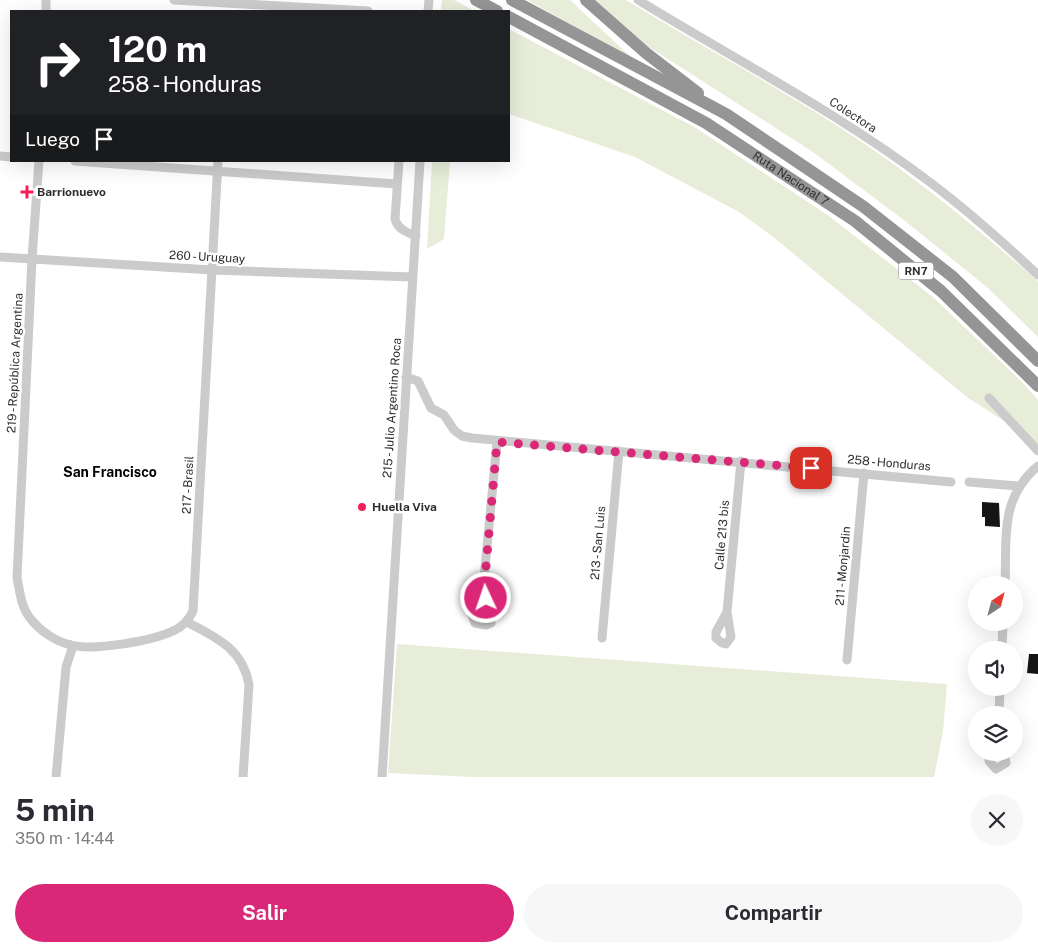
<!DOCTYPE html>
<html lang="es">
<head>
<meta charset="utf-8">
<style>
  body { margin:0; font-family:"Public Sans",sans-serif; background:#f7f7f7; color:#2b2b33; height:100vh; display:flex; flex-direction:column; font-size:19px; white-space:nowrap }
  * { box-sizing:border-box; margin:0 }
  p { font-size:16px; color:#7c7c81 }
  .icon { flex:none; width:28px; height:28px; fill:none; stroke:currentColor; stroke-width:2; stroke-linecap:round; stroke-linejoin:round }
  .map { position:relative; height:777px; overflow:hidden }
  .side { display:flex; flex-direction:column; background:#fff; flex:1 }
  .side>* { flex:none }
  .top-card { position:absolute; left:10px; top:10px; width:500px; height:152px; border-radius:0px; box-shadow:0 5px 20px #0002; background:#202124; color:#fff; overflow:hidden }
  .needle { width:32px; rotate:36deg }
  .controls { position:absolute; left:968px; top:576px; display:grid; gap:10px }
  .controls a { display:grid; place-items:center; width:55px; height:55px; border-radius:50%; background:#fff; box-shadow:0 5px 20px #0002; font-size:25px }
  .pin { position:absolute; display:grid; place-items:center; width:42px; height:42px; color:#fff; margin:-21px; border-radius:10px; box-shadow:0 2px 8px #0006 }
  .me { position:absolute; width:55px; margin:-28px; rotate:357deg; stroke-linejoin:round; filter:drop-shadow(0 0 4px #0008) }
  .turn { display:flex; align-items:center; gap:18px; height:105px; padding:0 15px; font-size:22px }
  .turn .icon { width:65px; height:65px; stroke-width:2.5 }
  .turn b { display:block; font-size:35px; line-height:42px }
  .then { display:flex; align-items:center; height:48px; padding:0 15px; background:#0003; gap:10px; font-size:19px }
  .round { display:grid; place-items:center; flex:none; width:52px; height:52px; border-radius:26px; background:#f7f7f7 }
  .headline { display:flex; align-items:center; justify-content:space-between; height:85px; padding:0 15px }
  h1 { font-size:30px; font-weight:700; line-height:38px }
  .action { display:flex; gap:10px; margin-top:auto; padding:10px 15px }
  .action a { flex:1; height:58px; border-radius:30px; background:#db2777; color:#fff; font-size:20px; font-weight:700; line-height:58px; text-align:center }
  .action a+a { background:#f7f7f7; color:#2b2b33 }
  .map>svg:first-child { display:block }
  .green { fill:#e8edda }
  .building { fill:#151515 }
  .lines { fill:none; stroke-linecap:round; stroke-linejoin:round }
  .minor { stroke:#cbcbcb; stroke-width:9 }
  .highway { stroke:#959595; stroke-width:12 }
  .route { stroke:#db2777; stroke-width:9; stroke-dasharray:0 16.2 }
  .poi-dot { fill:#f61e5a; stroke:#fff; stroke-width:2 }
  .labels { text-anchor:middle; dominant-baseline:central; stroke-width:5; stroke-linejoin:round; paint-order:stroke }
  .shield { fill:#fff; stroke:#6d6d6d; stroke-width:1 }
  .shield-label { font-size:11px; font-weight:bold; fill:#2e2e2e }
  .street-label { font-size:12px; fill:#2e2e2e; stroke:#fff }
  .poi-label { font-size:12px; font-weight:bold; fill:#2e2e2e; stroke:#fff; text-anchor:start }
  .neighbourhood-label { font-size:14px; font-weight:bold; fill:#000; stroke:#fff }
</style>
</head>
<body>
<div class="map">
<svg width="1038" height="777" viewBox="0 0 1038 777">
  <rect width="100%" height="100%" fill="#fff"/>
  <path class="green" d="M 442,0 L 454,0 L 475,11 L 441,11 Z
    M 527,0 L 570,0 L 632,58 Z
    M 595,0 L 626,0 C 703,47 782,89 856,138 C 921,181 979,231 1038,281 L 1038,337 L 988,288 L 905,221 L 813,152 L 646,45 Z
    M 509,29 L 696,128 L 829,216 L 934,298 L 1024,384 L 1038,400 L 1038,448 L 1012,426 L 968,398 L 772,236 L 739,212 L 635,157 L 509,114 Z
    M 432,161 L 450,161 L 444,239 L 427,249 Z
    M 397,644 L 947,684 L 943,732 L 934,777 L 473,777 L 388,773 Z"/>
  <path class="building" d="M 982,502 L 999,503 L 1000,527 L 985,526 L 985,517 L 982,517 Z
    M 1029,654 L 1038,654 L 1038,674 L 1027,673 Z"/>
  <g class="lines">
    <path class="minor" d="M 174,0 L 368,11
      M 638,0 C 736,60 839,113 931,183 C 968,211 1004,243 1038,275
      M 46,11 L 46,0
      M 428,11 L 429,0
      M 0,156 L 11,157
      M 39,161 L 32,259 L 17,578 C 20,592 21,607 30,618 C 39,630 56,642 71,645 C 94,651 153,641 175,630 C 184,626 189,619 193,611 L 218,161
      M 75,161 L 397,184
      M 399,161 L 395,219 C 398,230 407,232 416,236
      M 0,257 L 212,270 L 412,277
      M 406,377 L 418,381 L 431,408 L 444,415 L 454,430 L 462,436 L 472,438 L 951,482
      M 989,398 L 1038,451
      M 969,482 L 1018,486
      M 1005,585 C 1007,540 999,498 1038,466
      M 483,589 L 491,612 L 491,623 L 486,625 L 475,623 L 472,615 L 483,589 L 497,442
      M 727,612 L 716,632 L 716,638 L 722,643 L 726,644 L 731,637 L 727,612 L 741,461
      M 187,622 C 216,637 243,649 249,685 L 243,777
      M 602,638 L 619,451
      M 1002,650 L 1003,622
      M 847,660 L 864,473
      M 999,715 L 1000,688
      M 990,752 L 989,761 L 996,769 L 1006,763 L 1004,752
      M 56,777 L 66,667 L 73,646
      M 382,777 L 420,161"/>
    <g class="highway">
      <path d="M 476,0 L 497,11"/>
      <path d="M 512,0 L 726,114 L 790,157 L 864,207 L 953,277 L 1038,361"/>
      <path d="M 586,0 L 646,53 L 698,93"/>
      <path id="s1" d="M 509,17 L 706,123 L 855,221 L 941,291 L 1038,386"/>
    </g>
  </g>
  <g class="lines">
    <path class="route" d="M 486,598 L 484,589 L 497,442 L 811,468"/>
  </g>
  <g class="poi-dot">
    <path d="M24.5 184.5h5v5h5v5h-5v5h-5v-5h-5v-5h5z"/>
    <circle cx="362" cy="507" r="5"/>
  </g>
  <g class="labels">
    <rect class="shield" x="898.5" y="262.5" width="35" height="17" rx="4"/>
    <g class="shield-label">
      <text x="916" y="271">RN7</text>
    </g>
    <g class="street-label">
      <text transform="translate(853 115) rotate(33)">Colectora</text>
      <text stroke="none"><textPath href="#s1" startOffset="325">Ruta Nacional 7</textPath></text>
      <text transform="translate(207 257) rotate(3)">260 - Uruguay</text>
      <text transform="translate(15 363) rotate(-87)">219 - República Argentina</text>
      <text transform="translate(392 408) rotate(-86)">215 - Julio Argentino Roca</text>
      <text transform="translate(889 463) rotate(5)">258 - Honduras</text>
      <text transform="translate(188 485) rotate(-87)">217 - Brasil</text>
      <text transform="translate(722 535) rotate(-85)">Calle 213 bis</text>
      <text transform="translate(598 543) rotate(-85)">213 - San Luis</text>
      <text transform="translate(843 566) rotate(-85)">211 - Monjardin</text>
    </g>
    <g class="poi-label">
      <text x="37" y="192">Barrionuevo</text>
      <text x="372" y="507">Huella Viva</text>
    </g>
    <g class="neighbourhood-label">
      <text x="110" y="472">San Francisco</text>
    </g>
  </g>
</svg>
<div class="controls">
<a><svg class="needle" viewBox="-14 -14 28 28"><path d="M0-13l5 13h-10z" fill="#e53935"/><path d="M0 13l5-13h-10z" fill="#7c7c81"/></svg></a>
<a><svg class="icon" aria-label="sound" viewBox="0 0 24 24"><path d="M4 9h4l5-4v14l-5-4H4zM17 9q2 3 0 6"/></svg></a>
<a><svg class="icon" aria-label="layers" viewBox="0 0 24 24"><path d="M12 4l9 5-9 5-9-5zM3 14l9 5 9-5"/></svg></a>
</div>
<div class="pin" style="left:811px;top:468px;background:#d93025"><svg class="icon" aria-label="arrive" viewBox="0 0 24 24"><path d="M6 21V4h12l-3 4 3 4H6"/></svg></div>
<svg class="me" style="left:486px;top:598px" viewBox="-20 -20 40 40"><circle r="17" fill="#db2777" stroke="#fff" stroke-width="3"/><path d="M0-11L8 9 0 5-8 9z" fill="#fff"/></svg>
<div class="top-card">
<div class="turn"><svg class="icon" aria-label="right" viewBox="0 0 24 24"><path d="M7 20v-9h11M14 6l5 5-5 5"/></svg><div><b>120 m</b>258 - Honduras</div></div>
<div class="then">Luego<svg class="icon" aria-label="arrive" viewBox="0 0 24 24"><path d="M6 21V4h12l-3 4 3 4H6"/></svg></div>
</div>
</div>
<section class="side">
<div class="headline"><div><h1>5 min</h1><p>350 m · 14:44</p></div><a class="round"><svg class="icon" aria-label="close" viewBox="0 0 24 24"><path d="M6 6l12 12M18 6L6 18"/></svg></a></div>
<div class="action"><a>Salir</a><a>Compartir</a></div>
</section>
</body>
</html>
